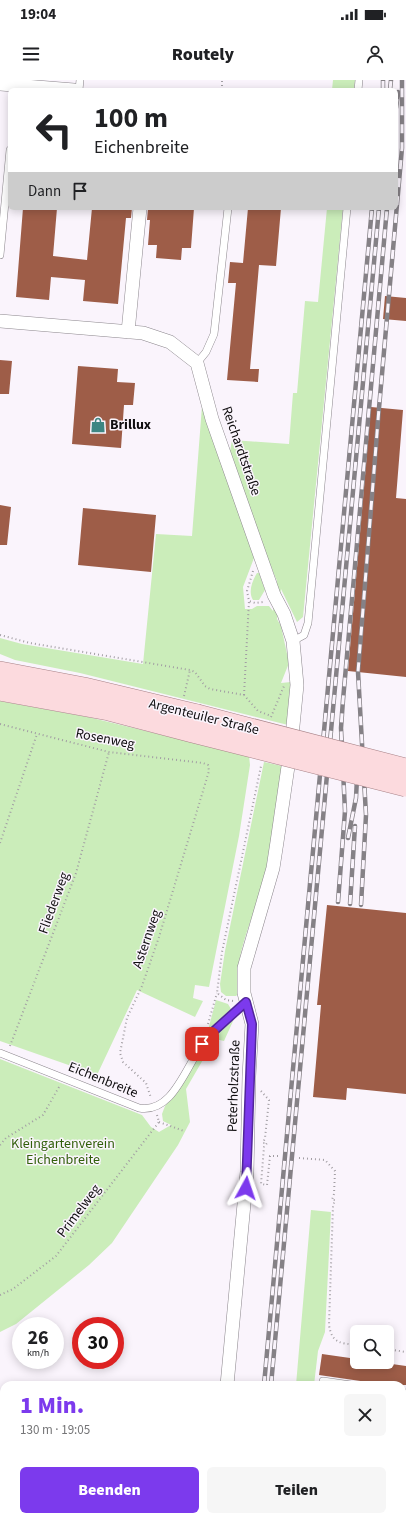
<!DOCTYPE html>
<html lang="de">
<head>
<meta charset="utf-8">
<style>
  body { margin:0; font-family:"Source Sans 3",sans-serif; background:#f6f6f6; color:#202124; height:100vh; display:flex; flex-direction:column; font-size:15px; white-space:nowrap }
  * { box-sizing:border-box; margin:0 }
  p { font-size:13px; color:#757577 }
  .icon { flex:none; width:22px; height:22px; fill:none; stroke:currentColor; stroke-width:2; stroke-linecap:round; stroke-linejoin:round }
  .map { position:relative; flex:1; overflow:hidden }
  .details { position:absolute; left:0px; top:1301px; width:406px; height:140px; display:flex; flex-direction:column; background:#fff; border-radius:12px 12px 0 0; box-shadow:0 2px 10px #0003 }
  .details>* { flex:none }
  .top-card { position:absolute; left:8px; top:8px; width:390px; height:122px; border-radius:6px; box-shadow:0 2px 10px #0003; background:#fff; color:#202124; overflow:hidden }
  .fabs { position:absolute; left:350px; top:1245px; display:grid; gap:8px }
  .fabs a { display:grid; place-items:center; width:44px; height:44px; border-radius:6px; background:#fff; box-shadow:0 2px 10px #0003; font-size:20px }
  .speed { position:absolute; left:12px; top:1237px; display:flex; gap:8px; font-size:20px; font-weight:700; text-align:center }
  .speed>* { display:grid; place-content:center; width:52px; height:52px; border-radius:50%; background:#fff; box-shadow:0 2px 10px #0003; line-height:1 }
  .speed small { font-size:10px; font-weight:400 }
  .speed .limit { border:6px solid #d22; background:#fff; color:#111 }
  .pin { position:absolute; display:grid; place-items:center; width:34px; height:34px; color:#fff; margin:-17px; border-radius:8px; box-shadow:0 2px 6px #0006 }
  .me { position:absolute; width:44px; margin:-22px; rotate:5deg; stroke-linejoin:round; filter:drop-shadow(0 0 3px #0008) }
  .turn { display:flex; align-items:center; gap:14px; height:84px; padding:0 20px; font-size:18px }
  .turn .icon { width:52px; height:52px; stroke-width:2.5 }
  .turn b { display:block; font-size:28px; line-height:34px }
  .then { display:flex; align-items:center; height:38px; padding:0 20px; background:#0003; gap:8px; font-size:15px }
  .round { display:grid; place-items:center; flex:none; width:42px; height:42px; border-radius:6px; background:#f6f6f6 }
  .overview { display:flex; align-items:center; justify-content:space-between; height:68px; padding:0 20px }
  h1 { font-size:24px; font-weight:800; line-height:30px; color:#7c3aed }
  .action { display:flex; gap:8px; margin-top:auto; padding:8px 20px }
  .action a { flex:1; height:46px; border-radius:6px; background:#7c3aed; color:#fff; font-size:16px; font-weight:800; line-height:46px; text-align:center }
  .action a+a { background:#f6f6f6; color:#202124 }
  .status { display:flex; justify-content:space-between; align-items:center; height:28px; padding:0 20px; background:#fff; direction:ltr }
  .status svg { height:11px; fill:currentColor }
  header { display:flex; justify-content:space-between; align-items:center; height:52px; padding:0 20px; background:#fff; font-size:18px; font-weight:800 }
  .map>svg:first-child { display:block }
  .green { fill:#cbedba }
  .building { fill:#9e5d48 }
  .lines { fill:none; stroke-linecap:round; stroke-linejoin:round }
  .lane-casing { stroke:#8c878d; stroke-width:8 }
  .street-casing { stroke:#8c878d; stroke-width:14 }
  .primary-casing { stroke:#a88388; stroke-width:22 }
  .path { stroke:#a29ea3; stroke-width:2; stroke-dasharray:1 3; stroke-linecap:butt }
  .lane { stroke:#fff; stroke-width:7 }
  .street { stroke:#fff; stroke-width:13 }
  .primary { stroke:#fcdade; stroke-width:21 }
  .rail-casing { stroke:#858186; stroke-width:4.5 }
  .rail { stroke:#faf4fc; stroke-width:3; stroke-dasharray:9; stroke-linecap:butt }
  .primary-bridge-casing { stroke:#a88388; stroke-width:22; stroke-linecap:butt }
  .primary-bridge { stroke:#fcdade; stroke-width:21 }
  .route-casing { stroke:#51269a; stroke-width:10 }
  .route { stroke:#7c3aed; stroke-width:7 }
  .labels { text-anchor:middle; dominant-baseline:central; stroke-width:3; stroke-linejoin:round; paint-order:stroke }
  .poi-label { font-size:14px; font-weight:bold; fill:#100e10; stroke:#faf4fc; text-anchor:start }
  .street-label { font-size:14px; fill:#100e10; stroke:#faf4fc }
  .park-label { font-size:14px; fill:#315f0a; stroke:#faf4fc }
</style>
</head>
<body>
<div class="status"><b>19:04</b><svg viewBox="0 0 49 12"><path d="M0 12V9h3v3zM5 12V6h3v6zM10 12V3h3v9zM15 12V0h3v12zM26 1h20v11H26zM47 4h2v5h-2z"/></svg></div>
<header><svg class="icon" aria-label="menu" viewBox="0 0 24 24"><path d="M4 6h16M4 12h16M4 18h16"/></svg>Routely<svg class="icon" aria-label="person" viewBox="0 0 24 24"><circle cx="12" cy="8" r="4"/><path d="M4 21q1-7 8-7t8 7"/></svg></header>
<div class="map">
<svg width="406" height="1441" viewBox="0 0 406 1441">
  <rect width="100%" height="100%" fill="#faf4fc"/>
  <path class="green" d="M 333,0 L 355,0 L 354,10 L 332,10 Z
    M 327,128 L 343,128 L 303,537 L 297,542 L 281,509 L 277,539 L 281,546 L 289,583 L 281,603 L 291,602 L 288,645 L 80,593 L 15,580 L 0,574 L 0,558 L 22,564 L 143,584 L 156,454 L 192,456 L 202,326 L 254,478 L 243,507 L 245,529 L 252,529 L 257,526 L 269,526 L 273,531 L 277,501 L 268,480 L 230,371 L 232,360 L 289,364 L 293,313 L 297,313 L 305,221 L 318,222 Z
    M 257,493 L 259,493 L 265,510 L 259,520 L 253,520 C 248,512 252,501 257,493 Z
    M 0,621 L 88,637 L 249,676 L 250,685 L 239,756 L 209,907 L 195,905 L 193,918 L 203,921 L 195,937 L 137,910 L 97,995 L 0,961 Z
    M 264,682 L 282,686 C 277,726 273,766 263,804 C 253,839 233,877 238,914 L 236,916 L 226,916 L 221,912 L 220,904 L 225,871 Z
    M 216,920 L 228,924 L 231,929 L 230,932 L 207,954 Z
    M 234,939 L 224,961 L 215,959 L 186,1009 L 190,1042 L 178,1065 L 112,1163 L 89,1185 L 16,1244 L 0,1252 L 0,979 L 142,1035 L 151,1047 L 159,1052 L 171,1045 L 163,1041 L 162,1034 L 165,1026 L 172,1018 L 204,968 L 214,956 Z
    M 311,1130 L 331,1132 L 325,1252 L 318,1271 L 314,1305 L 296,1305 Z"/>
  <path class="building" d="M 23,128 L 57,128 L 53,176 L 87,180 L 92,128 L 132,128 L 131,138 L 126,138 L 118,224 L 83,221 L 85,200 L 51,197 L 49,220 L 16,217 Z
    M 148,128 L 194,128 L 191,168 L 182,168 L 181,180 L 156,178 L 157,165 L 148,165 L 150,140 L 147,140 Z
    M 248,128 L 281,128 L 276,186 L 259,185 L 250,289 L 259,289 L 258,302 L 227,300 L 236,203 L 228,203 L 230,182 L 243,183 Z
    M 385,216 L 406,218 L 406,241 L 383,239 Z
    M 0,280 L 12,281 L 9,314 L 0,314 Z
    M 78,286 L 118,289 L 117,302 L 135,303 L 133,325 L 124,325 L 121,368 L 72,364 Z
    M 371,327 L 403,330 L 396,418 L 406,419 L 406,597 L 348,591 Z
    M 0,425 L 11,427 L 7,465 L 0,465 Z
    M 83,428 L 156,435 L 151,492 L 78,485 Z
    M 327,825 L 406,833 L 406,1014 L 347,1008 L 346,1020 L 313,1017 L 321,925 L 317,925 Z
    M 322,1274 L 357,1279 L 357,1282 L 378,1282 L 406,1286 L 406,1305 L 388,1305 L 319,1295 Z"/>
  <g class="lines">
    <g class="lane-casing">
      <path id="lane" d="M 79,10 L 80,0
        M 358,10 L 359,0
        M 0,175 L 10,70
        M 197,283 L 206,272 L 214,254 L 228,128
        M 293,561 L 304,555 L 308,543 L 347,128
        M 0,973 L 139,1028 C 174,1034 186,984 204,963 C 216,948 232,935 246,922
        M 323,1301 L 351,1305
        M 402,1312 L 406,1313
        M 402,1347 L 406,1347
        M 402,1380 L 406,1381
        M 402,1416 L 406,1416"/>
    </g>
    <g class="street-casing">
      <path id="street" d="M 0,4 L 74,10
        M 0,241 L 143,253 L 170,262 L 197,283 L 212,339 L 274,515 L 284,534 L 293,561 L 297,605 L 291,666 L 277,762 L 273,788 L 244,888 L 244,913 L 252,944 L 249,996 L 247,1092 L 227,1305
        M 128,252 L 140,128
        M 214,1441 L 214,1437"/>
    </g>
    <g class="primary-casing">
      <path id="primary" d="M 0,592 L 84,608 L 197,635
        M 0,610 L 109,630 L 193,652"/>
    </g>
    <path class="path" d="M 222,10 L 222,0
      M 253,491 L 247,511 L 249,521 L 255,523 L 263,522
      M 0,555 L 30,563 L 190,590 L 195,592 L 205,606 L 210,609 L 244,615 L 258,631 L 271,636
      M 244,615 L 249,521
      M 184,616 L 190,590
      M 271,637 L 284,606
      M 0,644 L 109,672 L 203,683 L 208,685 L 209,691 L 159,857 L 142,906 L 127,938 L 120,973 L 123,982 L 146,1003 L 151,1018
      M 0,763 L 37,654
      M 233,921 L 226,920 L 217,913 L 222,872 L 261,686
      M 208,944 L 217,913
      M 10,966 L 76,793 L 109,672
      M 261,1011 L 269,1020 L 265,1058 L 263,1063 L 267,1063 L 264,1067 L 261,1104 L 267,1105 L 270,1076 L 279,1076
      M 157,1035 L 159,1042
      M 159,1042 L 184,1051
      M 0,1065 L 6,1058 L 43,1035 L 59,1007
      M 299,1078 L 325,1080 L 335,1091 L 334,1114 L 332,1120 L 335,1120 L 333,1126 L 329,1245 C 332,1264 341,1263 357,1265
      M 0,1215 L 13,1209 L 56,1176 L 159,1042
      M 387,1269 L 406,1272"/>
    <use href="#lane" class="lane"/>
    <use href="#street" class="street"/>
    <use href="#primary" class="primary"/>
    <g class="rail-casing">
      <path id="rail" d="M 383,10 L 383,0
        M 390,10 L 391,0
        M 396,28 L 398,12
        M 348,758 L 356,718 L 358,679
        M 338,822 L 345,731 L 341,648 L 343,620 L 387,128
        M 350,824 L 355,746
        M 361,825 L 366,735 L 358,592 L 379,328 L 402,68 L 402,0
        M 264,1305 L 372,128
        M 271,1305 L 379,128
        M 252,1441 L 252,1437
        M 259,1441 L 259,1437"/>
    </g>
    <use href="#rail" class="rail"/>
    <g class="primary-bridge-casing">
      <path id="primary-bridge" d="M 197,635 L 406,689
        M 193,652 L 406,706"/>
    </g>
    <use href="#primary-bridge" class="primary-bridge"/>
  </g>
  <g class="lines">
    <g class="route-casing">
      <path id="route" d="M 202,964 L 215,950 L 246,922 L 252,944 L 246,1108"/>
    </g>
    <use href="#route" class="route"/>
  </g>
  <defs>
    <g id="shop-bare" transform="scale(1.2)"><path d="M-5-2.5h2.3a2.7 3.5 0 0 1 5.4 0H5L5.5 6h-11ZM-1.5-2.5h3a1.5 2.3 0 0 0-3 0Z" fill="#3e8683" stroke="#faf4fc" stroke-width="2.5" paint-order="stroke"/></g>
  </defs>
  <g fill-rule="evenodd">
    <use href="#shop-bare" x="98" y="345"/>
  </g>
  <g class="labels">
    <g class="poi-label">
      <text x="110" y="345">Brillux</text>
    </g>
    <g class="street-label">
      <text transform="translate(241 371) rotate(71)">Reichardtstraße</text>
      <text transform="translate(204 637) rotate(14)">Argenteuiler Straße</text>
      <text transform="translate(105 659) rotate(11)">Rosenweg</text>
      <text transform="translate(54 823) rotate(-70)">Fliederweg</text>
      <text transform="translate(147 859) rotate(-71)">Asternweg</text>
      <text transform="translate(103 1000) rotate(22)">Eichenbreite</text>
      <text transform="translate(234 1006) rotate(-88)">Peterholzstraße</text>
      <text transform="translate(79 1131) rotate(-53)">Primelweg</text>
    </g>
    <g class="park-label">
      <text x="63" y="1064">Kleingartenverein<tspan x="63" dy="16">Eichenbreite</tspan></text>
    </g>
  </g>
</svg>
<div class="fabs">
<a><svg class="icon" aria-label="search" viewBox="0 0 24 24"><circle cx="10" cy="10" r="6"/><path d="M15 15l6 6"/></svg></a>
</div>
<div class="speed"><div>26<small>km/h</small></div><div class="limit">30</div></div>
<div class="pin" style="left:202px;top:964px;background:#d93025"><svg class="icon" aria-label="arrive" viewBox="0 0 24 24"><path d="M6 21V4h12l-3 4 3 4H6"/></svg></div>
<svg class="me" style="left:246px;top:1108px" viewBox="-20 -20 40 40"><path d="M0-17L14 15 0 8-14 15z" fill="#7c3aed" stroke="#fff" stroke-width="4"/></svg>
<div class="top-card">
<div class="turn"><svg class="icon" aria-label="left" viewBox="0 0 24 24"><path d="M17 20v-9H6M10 6l-5 5 5 5"/></svg><div><b>100 m</b>Eichenbreite</div></div>
<div class="then">Dann<svg class="icon" aria-label="arrive" viewBox="0 0 24 24"><path d="M6 21V4h12l-3 4 3 4H6"/></svg></div>
</div>
<section class="details">
<div class="overview"><div><h1>1 Min.</h1><p>130 m · 19:05</p></div><a class="round"><svg class="icon" aria-label="close" viewBox="0 0 24 24"><path d="M6 6l12 12M18 6L6 18"/></svg></a></div>
<div class="action"><a>Beenden</a><a>Teilen</a></div>
</section>
</div>
</body>
</html>
